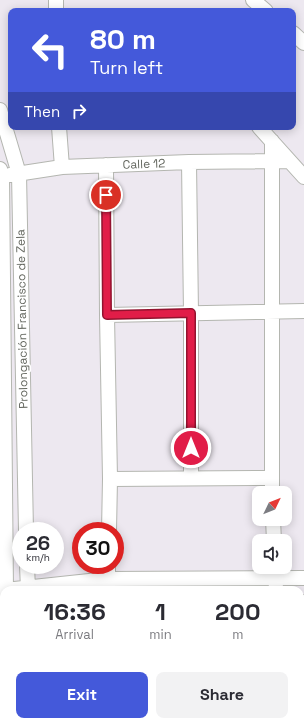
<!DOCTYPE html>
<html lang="en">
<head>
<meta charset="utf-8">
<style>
  body { margin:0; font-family:"Space Grotesk",sans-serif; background:#f2f2f3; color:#2b2b33; height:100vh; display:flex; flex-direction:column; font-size:15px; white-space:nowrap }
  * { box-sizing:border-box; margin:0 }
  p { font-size:13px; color:#7c7c81 }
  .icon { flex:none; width:22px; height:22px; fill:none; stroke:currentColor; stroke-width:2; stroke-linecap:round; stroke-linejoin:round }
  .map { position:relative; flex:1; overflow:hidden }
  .sheet { position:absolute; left:0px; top:586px; width:304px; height:140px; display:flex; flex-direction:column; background:#fff; border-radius:12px 12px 0 0; box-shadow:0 2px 10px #0003 }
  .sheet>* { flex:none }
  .hud { position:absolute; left:8px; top:8px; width:288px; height:122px; border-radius:8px; box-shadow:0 2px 10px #0003; background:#4459da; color:#fff; overflow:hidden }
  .needle { width:26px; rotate:47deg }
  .tools { position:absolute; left:252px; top:486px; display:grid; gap:8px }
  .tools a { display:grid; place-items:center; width:40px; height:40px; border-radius:8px; background:#fff; box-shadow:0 2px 10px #0003; font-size:20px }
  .speed { position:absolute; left:12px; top:522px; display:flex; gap:8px; font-size:20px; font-weight:700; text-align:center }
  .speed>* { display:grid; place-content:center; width:52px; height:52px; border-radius:50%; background:#fff; box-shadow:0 2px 10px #0003; line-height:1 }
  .speed small { font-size:10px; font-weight:400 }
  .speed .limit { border:6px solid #d22; background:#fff; color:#111 }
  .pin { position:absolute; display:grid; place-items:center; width:34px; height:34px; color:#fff; margin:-17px; border:2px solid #fff; border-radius:50%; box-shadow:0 1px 4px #0007 }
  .me { position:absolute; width:44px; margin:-22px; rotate:0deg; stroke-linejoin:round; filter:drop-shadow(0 0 3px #0008) }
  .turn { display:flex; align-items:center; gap:14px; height:84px; padding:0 16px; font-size:18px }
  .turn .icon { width:52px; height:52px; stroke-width:2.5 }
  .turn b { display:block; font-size:28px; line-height:34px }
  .then { display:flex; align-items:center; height:38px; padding:0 16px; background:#0003; gap:8px; font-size:15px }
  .eta { display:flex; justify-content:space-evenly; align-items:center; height:68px; text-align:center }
  .eta b { font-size:24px; font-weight:800; line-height:28px }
  .button { display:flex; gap:8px; margin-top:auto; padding:8px 16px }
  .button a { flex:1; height:46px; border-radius:8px; background:#4459da; color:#fff; font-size:16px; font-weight:800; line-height:46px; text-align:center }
  .button a+a { background:#f2f2f3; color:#2b2b33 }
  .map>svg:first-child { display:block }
  .green { fill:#e5c8ce }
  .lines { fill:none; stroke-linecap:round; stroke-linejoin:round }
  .minor-casing { stroke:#b4b6b0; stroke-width:16 }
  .minor { stroke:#fff; stroke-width:14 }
  .route-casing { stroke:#92132f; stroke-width:10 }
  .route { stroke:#e11d48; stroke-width:7 }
  .labels { text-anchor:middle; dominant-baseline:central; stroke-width:3.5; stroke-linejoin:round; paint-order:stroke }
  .street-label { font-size:12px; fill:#64675f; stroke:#fff }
</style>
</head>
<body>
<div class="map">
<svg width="304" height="726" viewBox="0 0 304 726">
  <rect width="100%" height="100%" fill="#ede8f0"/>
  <path class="green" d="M 209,722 L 266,722 L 265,726 L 209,726 Z"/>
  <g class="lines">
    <g class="minor-casing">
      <path id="minor" d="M 56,0 L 56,11
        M 253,0 L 266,11
        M 293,33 L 304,43
        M 0,110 L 19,174 L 26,531
        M 59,127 L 62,167
        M 259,127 L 304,177
        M 272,141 L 272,493
        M 189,162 L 191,313 L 191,478
        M 106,165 L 107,315 L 110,479 L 109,531
        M 0,169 L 2,176 L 6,590
        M 10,175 L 62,167 L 189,162 L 289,161
        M 107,315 L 304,311
        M 110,479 L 272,478
        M 273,519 L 274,541
        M 27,565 L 28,590
        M 275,567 L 276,590
        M 5,590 L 108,579 L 304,578
        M 108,590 L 108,565
        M 0,602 L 4,604
        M 300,602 L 304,602
        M 7,722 L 7,726
        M 111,722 L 111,726
        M 27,726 L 27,722
        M 275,726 L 275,722"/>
    </g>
    <use href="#minor" class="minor"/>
  </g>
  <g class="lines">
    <g class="route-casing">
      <path id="route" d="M 106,195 L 107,315 L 191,313 L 191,448"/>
    </g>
    <use href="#route" class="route"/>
  </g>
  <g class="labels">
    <g class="street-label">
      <text transform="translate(144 164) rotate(-2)">Calle 12</text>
      <text transform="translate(22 319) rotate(-91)">Prolongación Francisco de Zela</text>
    </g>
  </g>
</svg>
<div class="tools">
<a><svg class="needle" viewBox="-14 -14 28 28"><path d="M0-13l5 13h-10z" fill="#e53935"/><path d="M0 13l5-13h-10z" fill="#7c7c81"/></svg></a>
<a><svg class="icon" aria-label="sound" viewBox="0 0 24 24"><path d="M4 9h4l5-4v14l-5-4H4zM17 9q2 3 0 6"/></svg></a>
</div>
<div class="speed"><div>26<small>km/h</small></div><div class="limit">30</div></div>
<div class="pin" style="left:106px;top:195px;background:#d93025"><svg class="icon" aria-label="arrive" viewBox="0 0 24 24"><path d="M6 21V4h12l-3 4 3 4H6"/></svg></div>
<svg class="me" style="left:191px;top:448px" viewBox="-20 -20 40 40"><circle r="17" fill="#e11d48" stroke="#fff" stroke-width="3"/><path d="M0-11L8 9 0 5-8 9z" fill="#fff"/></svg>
<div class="hud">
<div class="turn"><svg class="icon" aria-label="left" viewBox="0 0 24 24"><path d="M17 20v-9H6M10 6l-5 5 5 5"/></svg><div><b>80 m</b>Turn left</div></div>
<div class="then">Then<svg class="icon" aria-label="right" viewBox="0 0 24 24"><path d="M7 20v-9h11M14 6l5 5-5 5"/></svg></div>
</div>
<section class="sheet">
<div class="eta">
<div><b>16:36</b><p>Arrival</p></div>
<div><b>1</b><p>min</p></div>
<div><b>200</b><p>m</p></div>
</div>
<div class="button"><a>Exit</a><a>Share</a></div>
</section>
</div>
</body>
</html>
